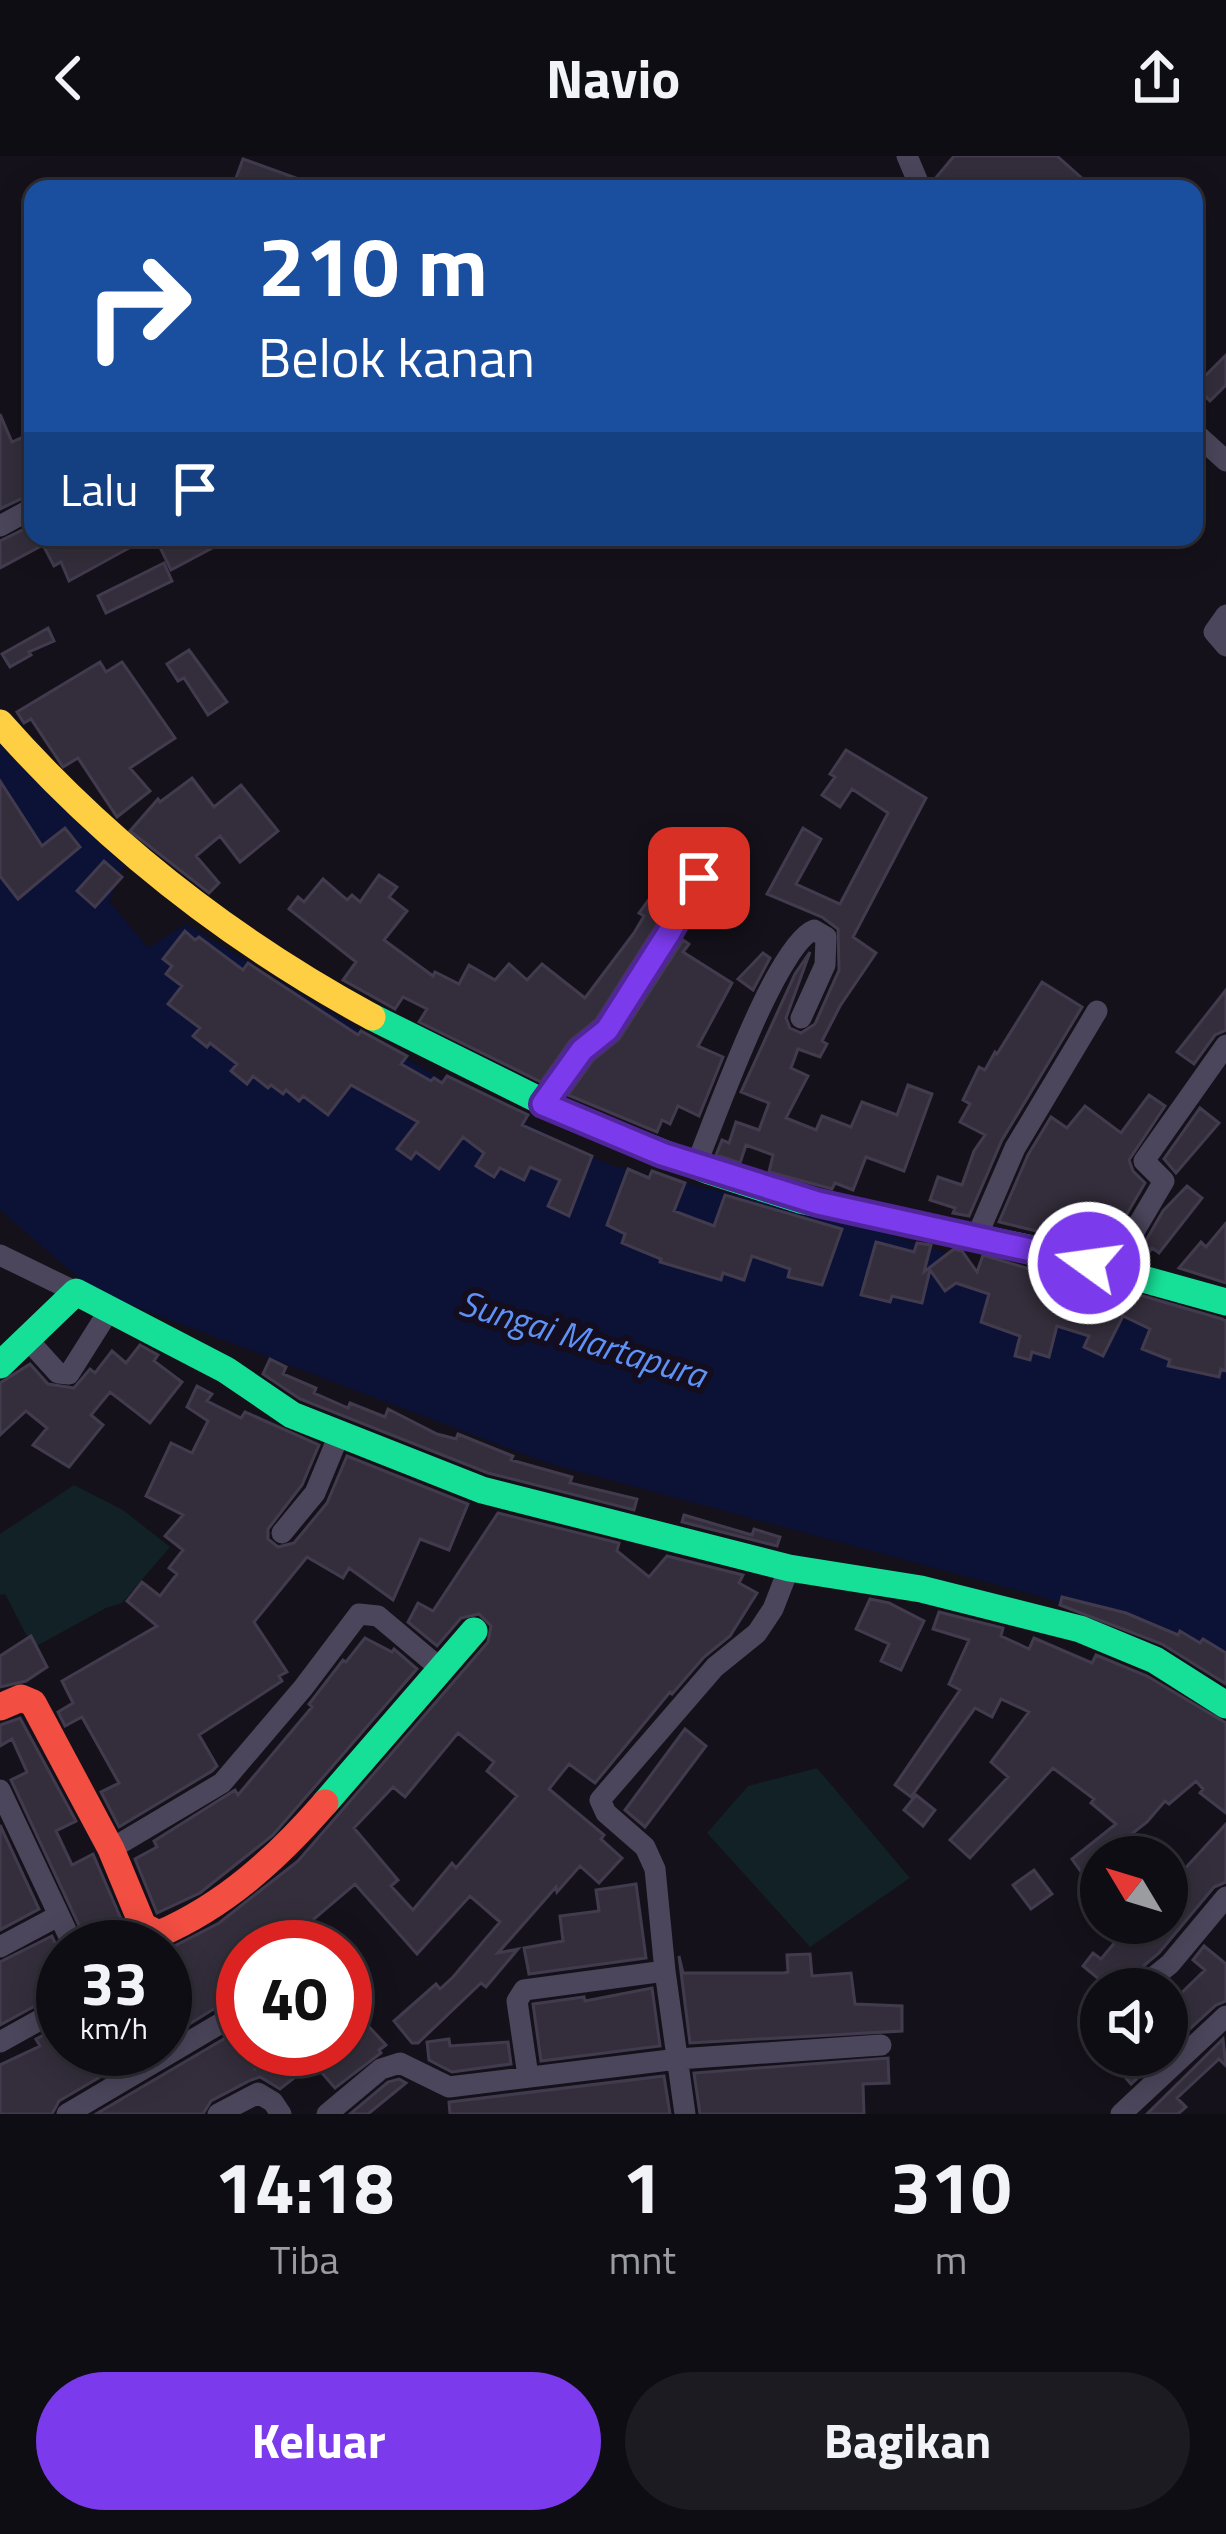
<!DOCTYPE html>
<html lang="id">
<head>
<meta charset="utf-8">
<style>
  body { margin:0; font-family:"Titillium Web",sans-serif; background:#1d1b22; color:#f1f3f6; height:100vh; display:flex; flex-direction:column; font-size:45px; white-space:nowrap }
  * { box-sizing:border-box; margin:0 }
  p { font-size:39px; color:#9b9ca0 }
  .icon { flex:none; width:66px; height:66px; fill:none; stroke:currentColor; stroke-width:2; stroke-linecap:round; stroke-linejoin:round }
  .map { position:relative; height:1958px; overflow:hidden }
  .drawer { display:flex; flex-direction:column; background:#0f0d14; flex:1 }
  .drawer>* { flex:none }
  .banner { position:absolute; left:24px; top:24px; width:1179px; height:366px; border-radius:24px; box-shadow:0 6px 30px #0003,0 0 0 3px #2f2d34; background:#1a4fa0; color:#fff; overflow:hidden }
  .needle { width:78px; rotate:308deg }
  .controls { position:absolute; left:1080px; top:1680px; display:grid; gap:24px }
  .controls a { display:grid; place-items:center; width:108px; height:108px; border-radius:50%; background:#0f0d14; box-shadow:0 6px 30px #0003,0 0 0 3px #2f2d34; font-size:60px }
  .speed { position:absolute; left:36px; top:1764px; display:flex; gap:24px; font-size:60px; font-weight:700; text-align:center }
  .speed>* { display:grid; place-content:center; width:156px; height:156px; border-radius:50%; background:#0f0d14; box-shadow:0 6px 30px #0003,0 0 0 3px #2f2d34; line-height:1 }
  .speed small { font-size:30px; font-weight:400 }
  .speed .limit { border:18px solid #d22; background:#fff; color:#111 }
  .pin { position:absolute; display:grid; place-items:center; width:102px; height:102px; color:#fff; margin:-51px; border-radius:24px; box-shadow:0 6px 18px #0006 }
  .me { position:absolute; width:132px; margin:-66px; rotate:284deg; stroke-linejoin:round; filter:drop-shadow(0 0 9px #0008) }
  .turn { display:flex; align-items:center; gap:42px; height:252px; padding:0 36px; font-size:54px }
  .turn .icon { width:156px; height:156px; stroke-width:2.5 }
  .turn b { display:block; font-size:84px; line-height:102px }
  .then { display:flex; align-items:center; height:114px; padding:0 36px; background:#0003; gap:24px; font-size:45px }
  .eta { display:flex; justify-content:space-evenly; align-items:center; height:204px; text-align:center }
  .eta b { font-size:72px; font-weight:700; line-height:84px }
  .action { display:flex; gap:24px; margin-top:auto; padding:24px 36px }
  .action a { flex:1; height:138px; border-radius:72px; background:#7c3aed; color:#fff; font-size:48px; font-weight:700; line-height:138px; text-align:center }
  .action a+a { background:#1d1b22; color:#f1f3f6 }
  header { display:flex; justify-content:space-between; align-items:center; height:156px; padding:0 36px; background:#0f0d14; font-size:54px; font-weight:700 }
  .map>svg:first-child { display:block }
  .green { fill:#112126 }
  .water { fill:#0c1236 }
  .building { fill:#342e3c; stroke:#423b4e; stroke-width:3; fill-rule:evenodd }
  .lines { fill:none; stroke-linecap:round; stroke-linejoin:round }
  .street { stroke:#4b465b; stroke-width:21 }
  .fast { stroke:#16e098; stroke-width:27 }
  .slow { stroke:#ffcf43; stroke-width:27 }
  .jam { stroke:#f24e42; stroke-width:27 }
  .route-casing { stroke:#51269a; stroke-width:30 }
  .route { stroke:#7c3aed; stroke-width:21 }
  .labels { text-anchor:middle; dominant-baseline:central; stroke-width:12; stroke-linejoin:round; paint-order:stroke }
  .water-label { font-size:36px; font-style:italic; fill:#5f92f7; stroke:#130d1e }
</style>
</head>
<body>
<header><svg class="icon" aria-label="back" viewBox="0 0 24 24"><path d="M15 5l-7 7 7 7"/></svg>Navio<svg class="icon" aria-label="share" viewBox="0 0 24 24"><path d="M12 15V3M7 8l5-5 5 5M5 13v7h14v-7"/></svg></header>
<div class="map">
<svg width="1226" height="1958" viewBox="0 0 1226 1958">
  <rect width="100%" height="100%" fill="#14111a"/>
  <path class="green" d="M 74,1329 L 123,1354 L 170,1391 L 122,1447 L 106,1452 L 33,1492 L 5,1438 L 0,1439 L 0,1378 Z
    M 817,1612 L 910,1722 L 810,1791 L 707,1677 L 748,1630 Z"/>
  <path class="water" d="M 0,588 L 124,710 L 109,745 L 148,792 L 186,768 L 429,916 L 589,1000 L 613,1010 L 852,1067 L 944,1096 L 937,1121 L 968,1130 L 980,1105 L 1170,1145 L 1226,1165 L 1226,1515 L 1183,1490 L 1042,1441 L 547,1307 L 94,1135 L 0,1054 Z"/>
  <path class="building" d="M 954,0 L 1057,0 L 1094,33 L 946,33 L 934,24 Z
    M 243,3 L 321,31 L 320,33 L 232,33 Z
    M 1226,199 L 1226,229 L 1210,245 L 1195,230 Z
    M 0,258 L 12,286 L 21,282 L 33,308 L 33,337 L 0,353 Z
    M 33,369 L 33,381 L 149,381 L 69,425 L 61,406 L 54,410 L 43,389 L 0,412 L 0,385 Z
    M 155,381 L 233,381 L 171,414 Z
    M 164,407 L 172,425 L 106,457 L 98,440 Z
    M 48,472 L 54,485 L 29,496 L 31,499 L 10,511 L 2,498 Z
    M 189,494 L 227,546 L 208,559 L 184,522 L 178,525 L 167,508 Z
    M 100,506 L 106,516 L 122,506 L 175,582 L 130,612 L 150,635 L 117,661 L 78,602 L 63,611 L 31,563 L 24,567 L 17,556 Z
    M 846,594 L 926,642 L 853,781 L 876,797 L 840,850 L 822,885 L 827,888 L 820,901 L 798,893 L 791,912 L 808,920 L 786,962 L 816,974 L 822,960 L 851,971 L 862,946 L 897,959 L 908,929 L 932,938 L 904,1015 L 866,1001 L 853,1034 L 835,1027 L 832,1033 L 769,1016 L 773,999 L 746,989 L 740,1007 L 716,999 L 722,984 L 729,987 L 736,966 L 759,974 L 769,947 L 741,936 L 795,818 L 810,796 L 786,862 L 790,872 L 801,877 L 815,868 L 839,814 L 838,773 L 822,761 L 767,738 L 803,672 L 821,683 L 796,728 L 840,748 L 888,657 L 852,633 L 840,651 L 822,639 L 835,621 L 830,618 Z
    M 192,622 L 214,651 L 241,629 L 278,675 L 240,706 L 220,680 L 196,700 L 219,727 L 209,737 L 130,675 L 158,643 L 160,646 Z
    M 0,625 L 42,690 L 65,672 L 80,691 L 18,743 L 0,720 Z
    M 690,674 L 713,690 L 700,707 L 686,715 L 658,767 L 596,864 L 570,885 L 541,926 L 419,866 L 427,853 L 403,841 L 395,853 L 343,824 L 356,806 L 289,753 L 298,741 L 304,746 L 323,723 L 347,744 L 352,739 L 360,746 L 379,719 L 397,731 L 389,741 L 407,755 L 384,784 L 433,820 L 435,816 L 459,828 L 469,809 L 495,824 L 509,808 L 527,824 L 542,808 L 585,842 L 634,777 L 644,760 L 639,757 L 653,738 L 650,736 L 661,716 Z
    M 104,705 L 122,721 L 95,751 L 77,735 Z
    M 185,775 L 195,784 L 199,781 L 243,814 L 248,807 L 358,879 L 361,875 L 407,900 L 401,908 L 431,925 L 434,922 L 442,927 L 447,920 L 528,959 L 522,969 L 592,1000 L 569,1060 L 548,1050 L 560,1024 L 530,1011 L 524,1024 L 500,1012 L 494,1021 L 476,1010 L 484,997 L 463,981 L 439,1013 L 416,996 L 411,1003 L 397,993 L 418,966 L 351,929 L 328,959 L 303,940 L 299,945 L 286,934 L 283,938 L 271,929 L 268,932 L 253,920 L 247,928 L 231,915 L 237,908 L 210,887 L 207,891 L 193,880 L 200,872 L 168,848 L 182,830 L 166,818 L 172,810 L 163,803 Z
    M 683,784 L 689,788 L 683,796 L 732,827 L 698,890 L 723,901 L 699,960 L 678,950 L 670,968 L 662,964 L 657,976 L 568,939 L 593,904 L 619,883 Z
    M 763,797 L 770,802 L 753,834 L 738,823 Z
    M 1042,826 L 1082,851 L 1002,984 L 969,1060 L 953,1057 L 955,1052 L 930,1044 L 938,1021 L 962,1029 L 974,995 L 985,979 L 960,966 L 970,948 L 963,944 L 979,911 L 985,914 L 995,896 L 997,898 Z
    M 1226,834 L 1226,874 L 1215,879 L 1194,908 L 1177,896 Z
    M 1149,939 L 1165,950 L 1129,1004 L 1133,1015 L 1145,1027 L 1107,1092 L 999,1066 L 1028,999 L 1051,961 L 1067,972 L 1085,950 L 1121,977 Z
    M 1200,952 L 1219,967 L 1176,1017 L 1164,1003 Z
    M 628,1013 L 649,1022 L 652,1015 L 685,1027 L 674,1055 L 714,1070 L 725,1039 L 842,1073 L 822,1129 L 788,1121 L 790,1113 L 752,1100 L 744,1124 L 723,1117 L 721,1124 L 660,1106 L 661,1103 L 622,1087 L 625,1078 L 607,1069 Z
    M 1187,1030 L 1202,1042 L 1159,1097 L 1152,1092 L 1144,1102 L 1137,1100 L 1163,1055 Z
    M 1226,1067 L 1226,1127 L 1179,1112 L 1201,1086 L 1206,1091 Z
    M 876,1086 L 914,1096 L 917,1087 L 931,1089 L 924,1116 L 954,1093 L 962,1095 L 977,1116 L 983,1099 L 1033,1114 L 1032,1118 L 1075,1132 L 1082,1130 L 1097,1135 L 1099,1131 L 1092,1125 L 1222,1163 L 1226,1165 L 1226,1215 L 1221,1213 L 1219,1221 L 1168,1210 L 1170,1204 L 1142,1193 L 1150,1173 L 1123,1160 L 1103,1200 L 1084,1191 L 1089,1180 L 1057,1170 L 1049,1201 L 1032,1196 L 1030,1204 L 1015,1200 L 1020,1180 L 981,1166 L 989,1138 L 956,1127 L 945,1135 L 930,1114 L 922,1147 L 892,1140 L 890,1146 L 861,1139 Z
    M 140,1189 L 158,1199 L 154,1205 L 182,1226 L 150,1267 L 110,1236 L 91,1259 L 103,1269 L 69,1311 L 33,1289 L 47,1272 L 26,1255 L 0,1279 L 0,1227 L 30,1208 L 48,1228 L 74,1232 L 90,1213 L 95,1217 L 112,1195 L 126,1207 Z
    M 270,1203 L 286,1211 L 283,1218 L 316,1232 L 314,1237 L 348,1252 L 350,1247 L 385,1261 L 388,1253 L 437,1278 L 456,1283 L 458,1278 L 513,1300 L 511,1304 L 572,1321 L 570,1327 L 637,1343 L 634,1354 L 488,1317 L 300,1243 L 263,1218 Z
    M 197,1230 L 212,1238 L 207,1245 L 241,1262 L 245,1256 L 319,1289 L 302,1329 L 268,1373 L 268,1383 L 278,1391 L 294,1387 L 327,1347 L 347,1300 L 468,1348 L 449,1394 L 420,1383 L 393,1444 L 349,1412 L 343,1422 L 307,1401 L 254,1466 L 287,1516 L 279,1520 L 282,1525 L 199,1579 L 217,1610 L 212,1615 L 119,1671 L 101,1636 L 119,1627 L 82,1561 L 65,1570 L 58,1556 L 73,1547 L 62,1525 L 157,1470 L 127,1445 L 142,1426 L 160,1440 L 177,1418 L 169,1412 L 183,1394 L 165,1380 L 183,1359 L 146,1340 L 171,1287 L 192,1297 L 208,1265 L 187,1251 Z
    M 498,1357 L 619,1387 L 617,1395 L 649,1421 L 667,1400 L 743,1419 L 739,1427 L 757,1437 L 730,1480 L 704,1501 L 672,1538 L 670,1536 L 595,1627 L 569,1608 L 549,1633 L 604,1679 L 601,1683 L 622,1702 L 599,1727 L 580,1710 L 557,1736 L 556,1731 L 498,1797 L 518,1793 L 486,1831 L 481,1827 L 418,1887 L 412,1887 L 394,1865 L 436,1828 L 440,1833 L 453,1821 L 500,1766 L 470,1740 L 417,1798 L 355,1728 L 281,1791 L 243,1791 L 243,1835 L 165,1883 L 165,1844 L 181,1836 L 165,1807 L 165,1795 L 219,1767 L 298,1705 L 488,1486 L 491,1470 L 479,1458 L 461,1462 L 437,1490 L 408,1466 L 418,1447 L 433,1455 ZM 458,1577 L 494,1606 L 487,1615 L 517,1640 L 456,1712 L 452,1707 L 413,1754 L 391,1730 L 398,1724 L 354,1672 L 393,1631 L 405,1641 Z
    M 684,1359 L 752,1379 L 754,1373 L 780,1381 L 777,1390 L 682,1366 Z
    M 1062,1441 L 1126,1457 L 1178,1479 L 1180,1475 L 1200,1487 L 1203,1483 L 1226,1497 L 1226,1528 L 1162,1488 L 1060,1449 Z
    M 870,1443 L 889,1447 L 924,1465 L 901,1514 L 881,1505 L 889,1488 L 856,1473 Z
    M 939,1456 L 1003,1472 L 1001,1480 L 1029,1493 L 1034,1482 L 1092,1507 L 1096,1499 L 1147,1520 L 1226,1567 L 1226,1657 L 1200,1637 L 1203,1633 L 1196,1625 L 1169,1648 L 1165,1645 L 1147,1666 L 1082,1717 L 1072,1703 L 1116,1668 L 1091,1647 L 1094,1643 L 1053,1612 L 970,1702 L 950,1684 L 1008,1621 L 991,1606 L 1029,1556 L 1001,1543 L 992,1561 L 975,1552 L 911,1641 L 895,1629 L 960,1534 L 949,1528 L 969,1484 L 933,1473 Z
    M 31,1480 L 47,1511 L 26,1525 L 0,1531 L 0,1500 Z
    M 365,1482 L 392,1496 L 394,1493 L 417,1513 L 273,1679 L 200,1737 L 157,1757 L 135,1703 L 157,1691 L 154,1685 L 235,1634 L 238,1639 L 312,1551 L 309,1548 L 343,1504 L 346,1506 Z
    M 20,1562 L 76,1665 L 56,1675 L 72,1709 L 93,1698 L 128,1779 L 107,1791 L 89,1791 L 11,1624 L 27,1616 L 12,1583 L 0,1590 L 0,1569 Z
    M 685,1573 L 706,1590 L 645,1671 L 625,1654 Z
    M 916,1639 L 935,1654 L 923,1670 L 904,1654 Z
    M 1226,1668 L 1226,1726 L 1214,1731 L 1159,1797 L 1129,1822 L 1124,1833 L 1111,1833 L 1083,1810 L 1093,1797 L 1101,1803 L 1131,1767 L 1167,1767 L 1167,1732 Z
    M 0,1669 L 39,1753 L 0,1774 Z
    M 1034,1714 L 1052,1738 L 1031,1753 L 1013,1729 Z
    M 636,1728 L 646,1802 L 529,1818 L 524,1792 L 563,1785 L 560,1760 L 599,1755 L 596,1734 Z
    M 52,1780 L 63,1804 L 43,1815 L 57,1838 L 0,1869 L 0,1806 Z
    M 1204,1790 L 1226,1808 L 1226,1845 L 1216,1849 L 1181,1881 L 1167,1864 L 1167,1851 L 1205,1814 L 1193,1804 Z
    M 810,1798 L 812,1820 L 851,1817 L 855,1848 L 902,1850 L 902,1875 L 690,1887 L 679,1800 L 683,1817 L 784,1817 L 788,1816 L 787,1799 Z
    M 652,1832 L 660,1890 L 541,1905 L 533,1848 L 584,1841 L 585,1845 Z
    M 345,1845 L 386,1889 L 379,1894 L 381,1897 L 335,1932 L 315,1909 L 334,1893 L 345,1893 Z
    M 63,1869 L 63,1893 L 148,1893 L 59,1945 L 52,1958 L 0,1958 L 0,1909 L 40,1890 L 36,1883 Z
    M 234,1877 L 255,1913 L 287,1893 L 303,1915 L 280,1933 L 260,1921 L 251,1924 L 211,1945 L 203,1958 L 96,1958 Z
    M 449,1883 L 450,1890 L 508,1886 L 511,1908 L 452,1916 L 429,1904 L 427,1886 Z
    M 1223,1883 L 1226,1910 L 1219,1903 L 1177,1942 L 1186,1951 L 1178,1958 L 1147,1958 Z
    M 1120,1899 L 1155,1899 L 1158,1903 L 1131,1928 L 1120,1915 L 1128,1908 Z
    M 888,1902 L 889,1927 L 863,1928 L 864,1958 L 700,1958 L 694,1917 Z
    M 664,1920 L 670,1958 L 450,1958 L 449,1946 Z
    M 399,1923 L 406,1927 L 368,1958 L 350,1958 L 388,1926 Z"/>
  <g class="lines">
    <path class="street" d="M 907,0 L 921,33
      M 1194,276 L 1226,305
      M 0,370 L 33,352
      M 1226,459 L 1214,476 L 1226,490
      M 543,948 L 582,894 L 607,874 L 671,775 L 699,722
      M 696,1009 C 714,966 776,788 814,774 L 826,781 L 825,809 L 801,862
      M 977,1080 L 1015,992 L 1097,855
      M 0,1099 L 76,1136
      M 1112,1113 L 1164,1025 L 1144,1005 L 1226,889
      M 29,1185 L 58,1217 L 69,1218 L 110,1153
      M 282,1377 L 315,1337 L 339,1279
      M 0,1634 L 74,1791
      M 111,1693 L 222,1627 L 303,1532 L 359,1458 L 378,1460 L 441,1513
      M 0,1791 L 58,1760
      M 1139,1833 L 1170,1808 L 1226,1741
      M 0,1886 L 63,1851
      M 528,1920 L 517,1845 L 524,1834 L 665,1815
      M 67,1958 L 243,1854
      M 218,1958 L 258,1937 L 273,1946 L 281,1958
      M 327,1958 L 381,1913 L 400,1907 L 449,1931 L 678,1903 L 881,1889
      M 685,1958 L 665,1815 L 655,1713 L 645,1691 L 606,1657 L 600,1644 L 715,1511 L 757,1477 L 773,1453 L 789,1412
      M 1121,1958 L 1226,1860"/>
    <path class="fast" d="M 372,861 L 575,962 L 709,1015 L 800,1044 L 1042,1095 L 1226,1146
      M 0,1209 L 76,1136 L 226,1214 L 292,1259 L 482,1334 L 789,1412 L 921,1433 L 1080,1473 L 1155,1504 L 1226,1549
      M 325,1647 L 474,1475"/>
    <path class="slow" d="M 0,567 C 107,688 230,784 372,861"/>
    <path class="jam" d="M 0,1551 L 21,1542 L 33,1547 L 111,1693 L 143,1770 L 159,1778 C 226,1749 278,1701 325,1647"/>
  </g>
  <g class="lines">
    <g class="route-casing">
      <path id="route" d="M 699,722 L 670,775 L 607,874 L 582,894 L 543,948 L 662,998 L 818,1047 L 1089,1107"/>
    </g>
    <use href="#route" class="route"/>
  </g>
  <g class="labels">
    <g class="water-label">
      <text transform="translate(583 1182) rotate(17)">Sungai Martapura</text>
    </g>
  </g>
</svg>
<div class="controls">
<a><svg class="needle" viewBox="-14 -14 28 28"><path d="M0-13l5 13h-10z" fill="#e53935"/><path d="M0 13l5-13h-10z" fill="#9b9ca0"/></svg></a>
<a><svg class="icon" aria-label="sound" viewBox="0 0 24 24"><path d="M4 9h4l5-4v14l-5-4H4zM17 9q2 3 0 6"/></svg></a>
</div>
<div class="speed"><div>33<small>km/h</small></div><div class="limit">40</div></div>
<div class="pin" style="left:699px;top:722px;background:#d93025"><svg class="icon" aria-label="arrive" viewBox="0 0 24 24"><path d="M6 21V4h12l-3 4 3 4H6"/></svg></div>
<svg class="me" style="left:1089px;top:1107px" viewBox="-20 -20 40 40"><circle r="17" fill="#7c3aed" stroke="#fff" stroke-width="3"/><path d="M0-11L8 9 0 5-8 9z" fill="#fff"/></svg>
<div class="banner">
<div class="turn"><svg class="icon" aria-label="right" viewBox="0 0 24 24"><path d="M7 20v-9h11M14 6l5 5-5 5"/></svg><div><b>210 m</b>Belok kanan</div></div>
<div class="then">Lalu<svg class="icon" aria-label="arrive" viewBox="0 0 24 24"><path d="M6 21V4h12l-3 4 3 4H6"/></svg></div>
</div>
</div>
<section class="drawer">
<div class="eta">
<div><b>14:18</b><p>Tiba</p></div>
<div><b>1</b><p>mnt</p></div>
<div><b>310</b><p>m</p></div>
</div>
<div class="action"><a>Keluar</a><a>Bagikan</a></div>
</section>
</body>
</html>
